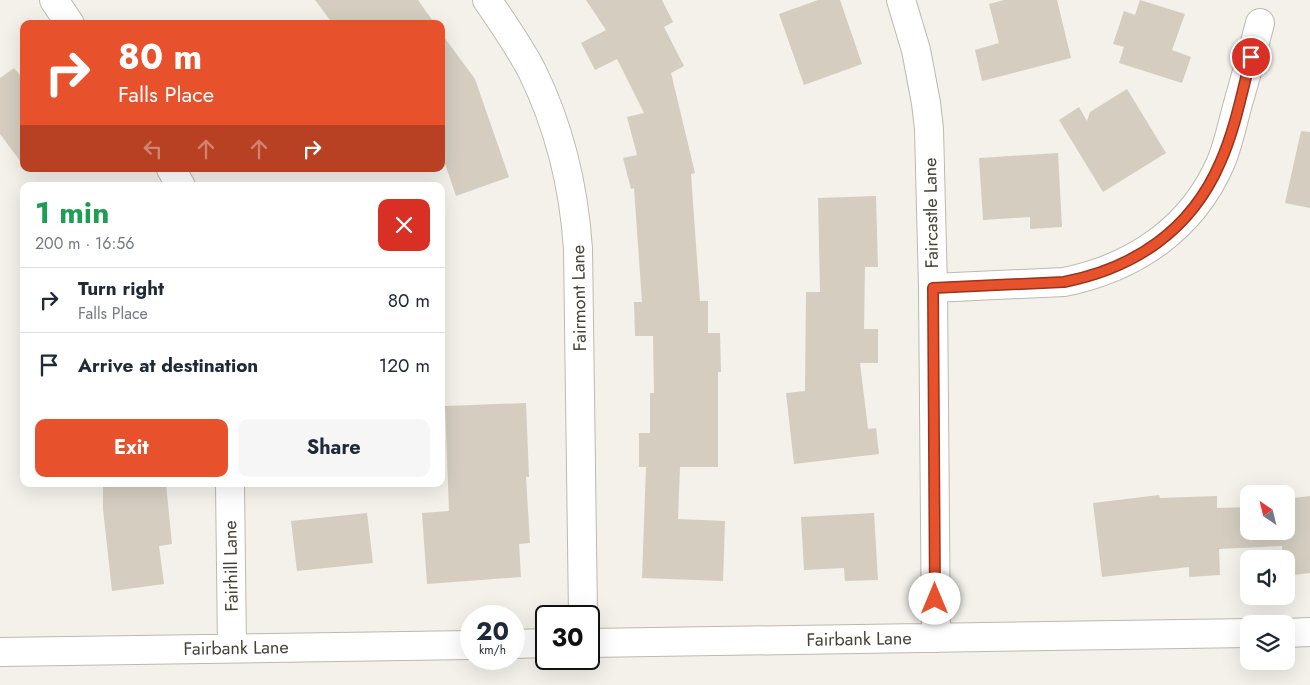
<!DOCTYPE html>
<html lang="en">
<head>
<meta charset="utf-8">
<style>
  body { margin:0; font-family:Jost,sans-serif; background:#f6f6f7; color:#1f2937; height:100vh; display:flex; flex-direction:column; font-size:19px; white-space:nowrap }
  * { box-sizing:border-box; margin:0 }
  p { font-size:16px; color:#747a83 }
  .icon { flex:none; width:28px; height:28px; fill:none; stroke:currentColor; stroke-width:2; stroke-linecap:round; stroke-linejoin:round }
  .map { position:relative; flex:1; overflow:hidden }
  .details { position:absolute; left:20px; top:182px; width:425px; height:305px; display:flex; flex-direction:column; background:#fff; border-radius:10px; box-shadow:0 5px 20px #0002 }
  .details>* { flex:none }
  .hud { position:absolute; left:20px; top:20px; width:425px; height:152px; border-radius:10px; box-shadow:0 5px 20px #0002; background:#e7522d; color:#fff; overflow:hidden }
  .needle { width:32px; rotate:325deg }
  .buttons { position:absolute; left:1240px; top:485px; display:grid; gap:10px }
  .buttons a { display:grid; place-items:center; width:55px; height:55px; border-radius:10px; background:#fff; box-shadow:0 5px 20px #0002; font-size:25px }
  .speed { position:absolute; left:460px; top:605px; display:flex; gap:10px; font-size:25px; font-weight:700; text-align:center }
  .speed>* { display:grid; place-content:center; width:65px; height:65px; border-radius:50%; background:#fff; box-shadow:0 5px 20px #0002; line-height:1 }
  .speed small { font-size:12px; font-weight:400 }
  .speed .limit { border:2px solid #111; border-radius:8px; background:#fff; color:#111 }
  .pin { position:absolute; display:grid; place-items:center; width:42px; height:42px; color:#fff; margin:-21px; border:2px solid #fff; border-radius:50%; box-shadow:0 1px 5px #0007 }
  .me { position:absolute; width:55px; margin:-28px; rotate:0deg; stroke-linejoin:round; filter:drop-shadow(0 0 4px #0008) }
  .turn { display:flex; align-items:center; gap:18px; height:105px; padding:0 15px; font-size:22px }
  .turn .icon { width:65px; height:65px; stroke-width:2.5 }
  .turn b { display:block; font-size:35px; line-height:42px }
  .lanes { display:flex; align-items:center; height:48px; padding:0 15px; background:#0003; justify-content:center; gap:25px; direction:ltr }
  .lanes .off { opacity:.35 }
  .round { display:grid; place-items:center; flex:none; width:52px; height:52px; border-radius:10px; background:#f6f6f7 }
  .headline { display:flex; align-items:center; justify-content:space-between; height:85px; padding:0 15px }
  h1 { font-size:30px; font-weight:700; line-height:38px; color:#1e9e55 }
  .primary-button { display:flex; gap:10px; margin-top:auto; padding:10px 15px }
  .primary-button a { flex:1; height:58px; border-radius:10px; background:#e7522d; color:#fff; font-size:20px; font-weight:700; line-height:58px; text-align:center }
  .primary-button a+a { background:#f6f6f7; color:#1f2937 }
  ul { padding:0; list-style:none }
  li { display:flex; align-items:center; gap:15px; height:65px; padding:0 15px; border-top:1px solid #e0e1e3 }
  li div { flex:1 }
  li b { display:block; font-size:19px }
  li em { font-style:normal }
  .map>svg:first-child { display:block }
  .building { fill:#d4cdc0 }
  .lines { fill:none; stroke-linecap:round; stroke-linejoin:round }
  .minor-casing { stroke:#beb9ad; stroke-width:30 }
  .minor { stroke:#fff; stroke-width:28 }
  .route-casing { stroke:#96351d; stroke-width:12 }
  .route { stroke:#e7522d; stroke-width:9 }
  .labels { text-anchor:middle; dominant-baseline:central; stroke-width:4; stroke-linejoin:round; paint-order:stroke }
  .street-label { font-size:18px; fill:#464238; stroke:#fff }
</style>
</head>
<body>
<div class="map">
<svg width="1310" height="685" viewBox="0 0 1310 685">
  <rect width="100%" height="100%" fill="#f3f1ea"/>
  <path class="building" d="M 315,0 L 418,0 L 435,24 L 333,24 Z
    M 586,0 L 662,0 L 673,22 L 664,27 L 684,66 L 671,73 L 695,173 L 691,174 L 700,301 L 708,301 L 708,333 L 720,333 L 721,372 L 718,372 L 718,467 L 680,467 L 678,519 L 725,521 L 723,581 L 642,578 L 646,467 L 639,467 L 639,433 L 650,433 L 650,393 L 654,393 L 653,336 L 635,336 L 634,302 L 642,302 L 634,188 L 631,189 L 623,158 L 637,155 L 627,117 L 644,113 L 617,59 L 595,70 L 581,43 L 606,30 Z
    M 818,0 L 840,0 L 862,64 L 804,85 L 779,14 Z
    M 1004,0 L 1057,0 L 1071,58 L 982,81 L 975,50 L 999,43 L 989,4 Z
    M 1140,0 L 1185,14 L 1172,50 L 1191,57 L 1182,83 L 1119,63 L 1124,47 L 1113,44 L 1124,11 L 1135,15 Z
    M 441,33 L 475,79 L 509,177 L 456,196 L 441,152 Z
    M 14,68 L 24,80 L 24,166 L 0,134 L 0,78 Z
    M 1127,89 L 1166,153 L 1103,192 L 1059,120 L 1079,107 L 1087,121 L 1090,112 Z
    M 1301,131 L 1310,132 L 1310,208 L 1285,203 Z
    M 1058,153 L 1062,227 L 1030,229 L 1030,217 L 983,220 L 979,158 Z
    M 876,196 L 878,267 L 865,267 L 864,329 L 878,329 L 878,363 L 860,363 L 868,429 L 876,428 L 879,454 L 794,464 L 786,393 L 805,391 L 806,292 L 820,292 L 818,198 Z
    M 526,403 L 529,477 L 526,477 L 530,543 L 519,544 L 521,577 L 427,584 L 422,513 L 449,511 L 445,406 Z
    M 103,484 L 166,484 L 172,544 L 159,546 L 164,584 L 112,591 L 103,509 Z
    M 1159,495 L 1160,498 L 1217,496 L 1217,508 L 1249,507 L 1249,531 L 1286,531 L 1286,499 L 1310,496 L 1310,573 L 1286,576 L 1286,559 L 1283,559 L 1282,546 L 1219,549 L 1220,575 L 1189,577 L 1189,567 L 1102,577 L 1093,503 Z
    M 367,513 L 373,563 L 297,571 L 291,521 Z
    M 874,513 L 878,580 L 845,581 L 844,568 L 804,570 L 801,517 Z"/>
  <g class="lines">
    <g class="minor-casing">
      <path id="minor" d="M 54,0 L 70,24
        M 487,0 C 503,23 519,46 532,71 C 559,126 574,188 578,249 L 583,616
        M 901,0 L 916,50 L 926,103 L 929,129 L 933,288 L 936,638
        M 171,169 L 181,186
        M 933,288 L 1064,282 C 1134,268 1192,229 1221,162 C 1228,145 1232,126 1237,107 C 1245,79 1253,51 1260,23
        M 230,484 L 232,648
        M 1286,633 L 1310,632
        M 589,643 L 1249,633
        M 514,644 L 546,643
        M 0,652 L 471,645"/>
    </g>
    <use href="#minor" class="minor"/>
  </g>
  <g class="lines">
    <g class="route-casing">
      <path id="route" d="M 935,599 L 933,288 L 1064,282 C 1135,268 1191,230 1220,163 C 1235,130 1242,92 1251,57"/>
    </g>
    <use href="#route" class="route"/>
  </g>
  <g class="labels">
    <g class="street-label">
      <text transform="translate(931 213) rotate(-91)">Faircastle Lane</text>
      <text transform="translate(579 298) rotate(-91)">Fairmont Lane</text>
      <text transform="translate(231 566) rotate(-91)">Fairhill Lane</text>
      <text transform="translate(859 639) rotate(-1)">Fairbank Lane</text>
      <text transform="translate(236 648) rotate(-1)">Fairbank Lane</text>
    </g>
  </g>
</svg>
<div class="buttons">
<a><svg class="needle" viewBox="-14 -14 28 28"><path d="M0-13l5 13h-10z" fill="#e53935"/><path d="M0 13l5-13h-10z" fill="#747a83"/></svg></a>
<a><svg class="icon" aria-label="sound" viewBox="0 0 24 24"><path d="M4 9h4l5-4v14l-5-4H4zM17 9q2 3 0 6"/></svg></a>
<a><svg class="icon" aria-label="layers" viewBox="0 0 24 24"><path d="M12 4l9 5-9 5-9-5zM3 14l9 5 9-5"/></svg></a>
</div>
<div class="speed"><div>20<small>km/h</small></div><div class="limit">30</div></div>
<div class="pin" style="left:1251px;top:57px;background:#d93025"><svg class="icon" aria-label="arrive" viewBox="0 0 24 24"><path d="M6 21V4h12l-3 4 3 4H6"/></svg></div>
<svg class="me" style="left:935px;top:599px" viewBox="-20 -20 40 40"><circle r="19" fill="#fff"/><path d="M0-13L10 11 0 6-10 11z" fill="#e7522d"/></svg>
<div class="hud">
<div class="turn"><svg class="icon" aria-label="right" viewBox="0 0 24 24"><path d="M7 20v-9h11M14 6l5 5-5 5"/></svg><div><b>80 m</b>Falls Place</div></div>
<div class="lanes"><svg class="icon off" aria-label="left" viewBox="0 0 24 24"><path d="M17 20v-9H6M10 6l-5 5 5 5"/></svg><svg class="icon off" aria-label="ahead" viewBox="0 0 24 24"><path d="M12 20V5M6 11l6-6 6 6"/></svg><svg class="icon off" aria-label="ahead" viewBox="0 0 24 24"><path d="M12 20V5M6 11l6-6 6 6"/></svg><svg class="icon" aria-label="right" viewBox="0 0 24 24"><path d="M7 20v-9h11M14 6l5 5-5 5"/></svg></div>
</div>
<section class="details">
<div class="headline"><div><h1>1 min</h1><p>200 m · 16:56</p></div><a class="round" style="background:#d93025;color:#fff"><svg class="icon" aria-label="close" viewBox="0 0 24 24"><path d="M6 6l12 12M18 6L6 18"/></svg></a></div>
<ul>
<li><svg class="icon" aria-label="right" viewBox="0 0 24 24"><path d="M7 20v-9h11M14 6l5 5-5 5"/></svg><div><b>Turn right</b><p>Falls Place</p></div><em>80 m</em></li>
<li><svg class="icon" aria-label="arrive" viewBox="0 0 24 24"><path d="M6 21V4h12l-3 4 3 4H6"/></svg><div><b>Arrive at destination</b></div><em>120 m</em></li>
</ul>
<div class="primary-button"><a>Exit</a><a>Share</a></div>
</section>
</div>
</body>
</html>
